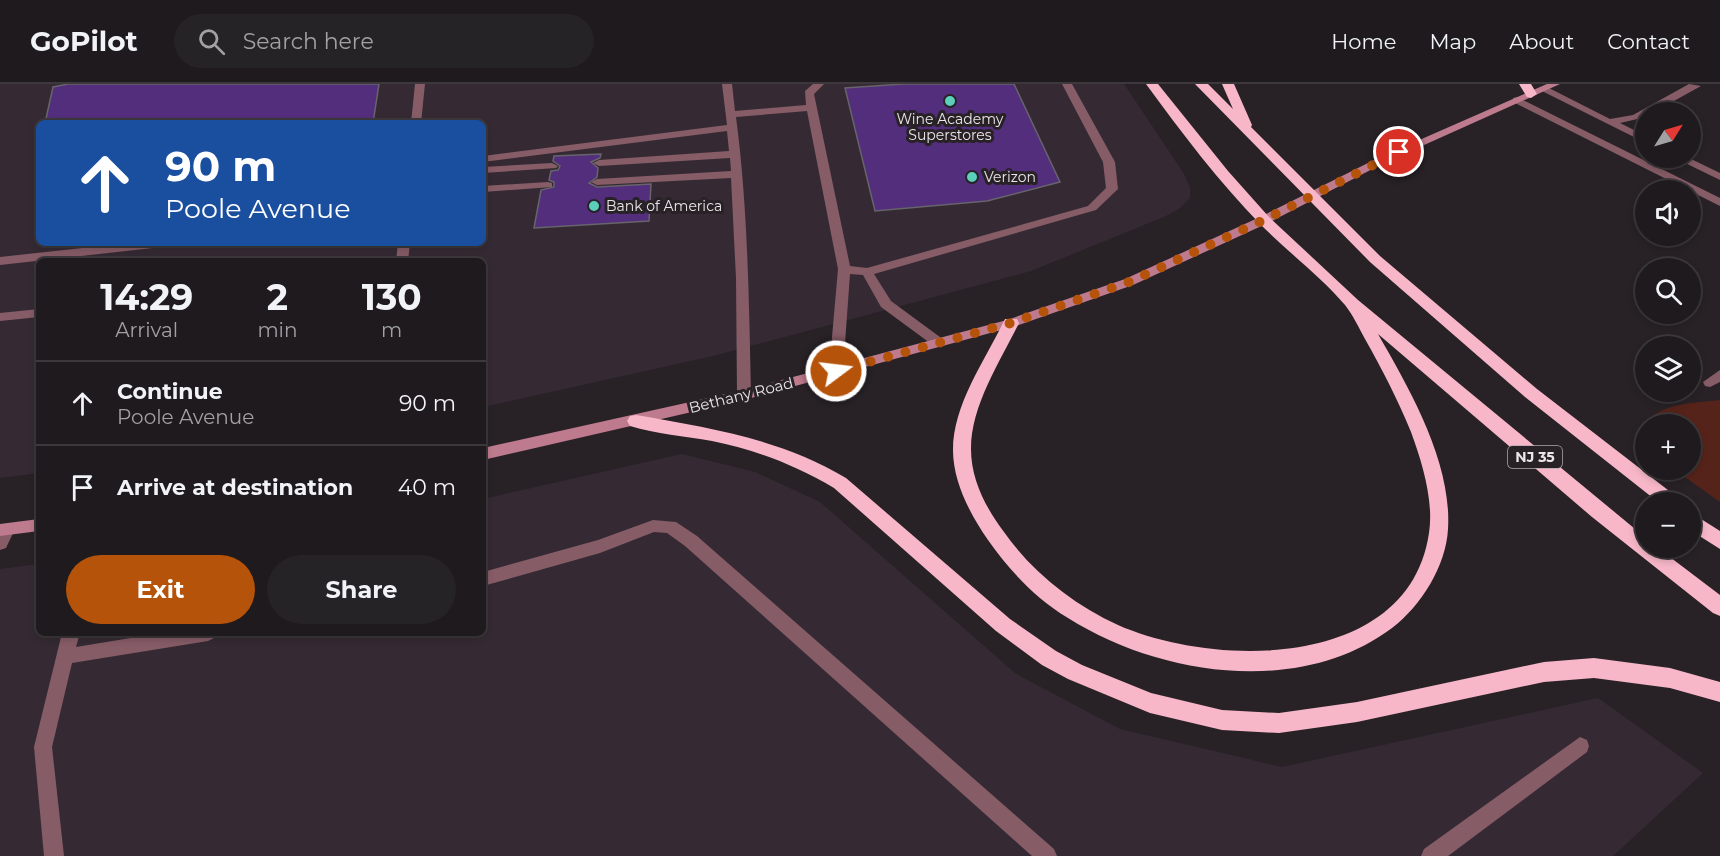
<!DOCTYPE html>
<html lang="en">
<head>
<meta charset="utf-8">
<style>
  body { margin:0; font-family:Montserrat,sans-serif; background:#262326; color:#f1f3f6; height:100vh; display:flex; flex-direction:column; font-size:22px; white-space:nowrap }
  * { box-sizing:border-box; margin:0 }
  p { font-size:20px; color:#a1a1a4 }
  .icon { flex:none; width:33px; height:33px; fill:none; stroke:currentColor; stroke-width:2; stroke-linecap:round; stroke-linejoin:round }
  .map { position:relative; flex:1; overflow:hidden }
  .details { position:absolute; left:36px; top:174px; width:450px; height:378px; display:flex; flex-direction:column; background:#1e1a1d; border-radius:9px; box-shadow:0 3px 9px #0003,0 0 0 2px #3c383b }
  .details>* { flex:none }
  .banner { position:absolute; left:36px; top:36px; width:450px; height:126px; border-radius:9px; box-shadow:0 3px 9px #0003,0 0 0 2px #3c383b; background:#1a4fa0; color:#fff; overflow:hidden }
  .needle { width:39px; rotate:53deg }
  .controls { position:absolute; left:1635px; top:18px; display:grid; gap:12px }
  .controls a { display:grid; place-items:center; width:66px; height:66px; border-radius:50%; background:#1e1a1d; box-shadow:0 3px 9px #0003,0 0 0 2px #3c383b; font-size:30px }
  .pin { position:absolute; display:grid; place-items:center; width:51px; height:51px; color:#fff; margin:-26px; border:3px solid #fff; border-radius:50%; box-shadow:0 2px 6px #0007 }
  .me { position:absolute; width:66px; margin:-33px; rotate:75deg; stroke-linejoin:round; filter:drop-shadow(0 0 4px #0008) }
  .turn { display:flex; align-items:center; gap:21px; height:126px; padding:0 30px; font-size:27px }
  .turn .icon { width:78px; height:78px; stroke-width:2.5 }
  .turn b { display:block; font-size:42px; line-height:51px }
  .eta { display:flex; justify-content:space-evenly; align-items:center; height:102px; text-align:center }
  .eta b { font-size:36px; font-weight:700; line-height:42px }
  .primary-button { display:flex; gap:12px; margin-top:auto; padding:12px 30px }
  .primary-button a { flex:1; height:69px; border-radius:36px; background:#b45309; color:#fff; font-size:24px; font-weight:700; line-height:69px; text-align:center }
  .primary-button a+a { background:#262326; color:#f1f3f6 }
  ul { padding:0; list-style:none }
  li { display:flex; align-items:center; gap:18px; height:84px; padding:0 30px; border-top:2px solid #3c383b }
  li div { flex:1 }
  li b { display:block; font-size:22px }
  li em { font-style:normal }
  header { display:flex; align-items:center; gap:36px; box-sizing:border-box; height:84px; padding:0 30px; background:#1e1a1d; border-bottom:2px solid #3c383b }
  header strong { font-size:28px }
  nav { display:flex; gap:33px; margin-inline-start:auto; font-size:21px }
  .search { width:420px; height:54px; background:#262326; display:flex; align-items:center; gap:15px; box-sizing:border-box; padding:0 21px; border-radius:33px; color:#a1a1a4; font-size:22px }
  .map>svg:first-child { display:block }
  .built { fill:#352a33; fill-rule:evenodd }
  .green { fill:#56231a }
  .building { fill:#522e7c; stroke:#67646b; stroke-width:1.5 }
  .lines { fill:none; stroke-linecap:round; stroke-linejoin:round }
  .lane { fill:#865c67; fill-rule:evenodd }
  .secondary { fill:#be7b8d; fill-rule:evenodd }
  .highway { fill:#f7b7c8; fill-rule:evenodd }
  .route { stroke:#b45309; stroke-width:10; stroke-dasharray:0 18 }
  .poi-dot { fill:#5bcebc; stroke:#282227; stroke-width:2 }
  .labels { text-anchor:middle; dominant-baseline:central; stroke-width:6; stroke-linejoin:round; paint-order:stroke }
  .far-poi-label { font-size:14px; fill:#e9e5e8; stroke:#282227; text-anchor:start }
  .shield { fill:#282227; stroke:#afaaae; stroke-width:1.5 }
  .shield-label { font-size:14px; font-weight:bold; fill:#e9e5e8 }
  .street-label { font-size:15px; fill:#e9e5e8; stroke:#282227 }
</style>
</head>
<body>
<header>
<strong>GoPilot</strong>
<div class="search"><svg class="icon" aria-label="search" viewBox="0 0 24 24"><circle cx="10" cy="10" r="6"/><path d="M15 15l6 6"/></svg>Search here</div>
<nav><a>Home</a><a>Map</a><a>About</a><a>Contact</a></nav>
</header>
<div class="map">
<svg width="1720" height="772" viewBox="0 0 1720 772">
  <rect width="100%" height="100%" fill="#282227"/>
  <path class="built" d="M 0,0 L 1124,0 L 1184,90 L 1190,104 L 1190,114 L 1180,124 L 1166,132 L 1031,187 L 713,272 L 483,323 L 483,177 L 39,177 L 39,389 L 0,394 ZM 39,39 L 483,39 L 483,159 L 39,159 Z
    M 682,370 L 755,388 L 820,418 L 1016,590 L 1120,645 L 1282,683 L 1598,614 L 1703,689 L 1613,772 L 0,772 L 0,485 L 39,480 L 39,549 L 483,549 L 483,415 Z"/>
  <path class="green" d="M 1720,316 L 1720,418 L 1675,386 L 1690,386 L 1690,340 L 1646,340 L 1645,355 L 1645,340 C 1661,318 1696,319 1720,316 Z"/>
  <path class="building" d="M 68,0 L 379,0 L 373,39 L 45,39 L 53,3 Z
    M 903,0 L 1014,0 L 1060,98 L 987,117 L 875,127 L 845,4 Z
    M 601,70 L 600,74 L 591,78 L 598,84 L 597,93 L 589,99 L 597,103 L 651,100 L 649,137 L 534,144 L 541,106 L 554,103 L 554,98 L 549,96 L 551,87 L 558,86 L 560,82 L 553,77 L 554,72 Z"/>
  <g class="lines">
    <path class="lane" d="M 415,0 L 425,0 L 421,39 L 411,39 Z
      M 722,0 L 732,0 L 735,27 L 806,21 L 805,7 L 813,0 L 824,0 L 814,10 L 850,182 L 867,184 L 1088,122 L 1106,104 L 1103,78 L 1062,0 L 1072,0 L 1115,78 L 1118,105 L 1096,126 L 874,190 L 891,217 L 944,256 L 946,259 L 944,262 L 934,262 L 881,223 L 863,191 L 850,190 L 843,287 L 836,292 L 829,287 L 838,185 L 807,27 L 736,33 C 748,124 749,218 751,311 L 744,316 L 737,311 L 736,194 L 731,94 L 597,101 L 591,98 L 597,95 L 731,87 L 730,74 L 599,82 L 593,79 L 599,76 L 729,67 L 727,47 L 483,78 L 483,72 L 727,41 Z
      M 1689,0 L 1701,2 L 1654,28 L 1646,28 L 1646,33 L 1620,39 L 1646,52 L 1646,59 L 1538,5 L 1547,3 L 1610,35 L 1633,31 Z
      M 1517,13 L 1720,114 L 1720,122 L 1513,18 L 1513,14 Z
      M 1675,74 L 1689,74 L 1720,89 L 1720,96 Z
      M 552,79 L 558,82 L 556,84 L 483,89 L 483,83 Z
      M 548,98 L 552,99 L 552,103 L 483,108 L 483,102 Z
      M 128,159 L 168,159 L 162,163 L 0,181 L 0,173 Z
      M 398,159 L 410,159 L 408,177 L 396,177 Z
      M 39,225 L 39,233 L 0,237 L 0,229 Z
      M 1720,286 L 1720,298 L 1710,303 L 1705,302 L 1703,298 Z
      M 653,436 L 676,438 L 697,452 L 1054,765 L 1057,772 L 1032,772 L 685,462 L 667,449 L 654,448 L 600,469 L 483,502 L 483,488 L 598,456 Z
      M 7,439 L 13,440 L 15,445 L 6,464 L 0,466 L 0,443 Z
      M 62,549 L 80,549 L 76,563 L 161,549 L 217,549 L 214,554 L 208,557 L 72,579 L 52,663 L 64,772 L 44,772 L 34,663 Z
      M 1580,653 L 1587,656 L 1589,662 L 1587,668 L 1448,772 L 1421,772 L 1424,765 Z"/>
    <path class="secondary" d="M 1547,0 L 1560,0 L 1384,79 L 1268,139 L 1133,201 L 1016,242 L 744,316 L 483,376 L 483,364 L 744,306 L 1007,236 L 1125,195 L 1260,133 L 1376,75 Z
      M 39,435 L 39,447 L 0,452 L 0,440 Z"/>
    <path class="highway" d="M 1146,0 L 1158,0 L 1228,87 L 1269,133 L 1358,216 L 1646,454 L 1646,464 L 1658,464 L 1720,511 L 1720,532 L 1713,529 L 1592,433 L 1378,250 C 1410,306 1452,378 1448,445 C 1446,482 1421,522 1392,544 C 1300,613 1160,592 1068,534 C 1035,514 1010,487 988,456 C 970,430 953,398 953,366 C 953,321 984,278 1003,239 L 1005,235 L 1017,235 L 1019,239 C 1000,278 971,321 971,365 C 971,396 986,424 1004,448 C 1033,489 1073,520 1118,541 C 1215,584 1409,586 1429,449 C 1434,417 1422,378 1411,348 C 1398,316 1382,285 1365,255 C 1359,244 1353,231 1345,221 C 1320,192 1288,168 1261,141 C 1219,98 1181,48 1146,0 Z
      M 1195,0 L 1208,0 L 1233,25 L 1222,0 L 1234,0 L 1252,41 L 1251,43 L 1380,172 L 1537,305 L 1677,413 L 1679,418 L 1658,418 L 1525,313 L 1370,178 Z
      M 1519,0 L 1531,0 L 1537,10 L 1531,14 L 1527,13 Z
      M 636,331 C 710,344 781,355 846,394 L 1010,535 L 1056,567 L 1082,581 L 1151,609 L 1222,626 L 1279,629 L 1357,618 L 1544,578 L 1594,574 L 1670,584 L 1720,598 L 1720,618 L 1670,604 L 1594,594 L 1544,598 L 1357,638 L 1279,649 L 1222,646 L 1150,629 L 1068,595 L 1042,581 L 996,547 L 834,404 C 795,381 756,366 712,357 C 685,352 656,350 630,342 L 627,337 L 630,332 Z
      M 1690,428 L 1720,447 L 1720,465 L 1690,446 Z"/>
  </g>
  <g class="lines">
    <path class="route" d="M 836,287 L 1011,239 L 1129,198 L 1264,136 L 1399,68"/>
  </g>
  <g class="poi-dot">
    <circle cx="950" cy="17" r="6"/>
    <circle cx="972" cy="93" r="6"/>
    <circle cx="594" cy="122" r="6"/>
  </g>
  <g class="labels">
    <g class="far-poi-label">
      <text x="950" y="35" text-anchor="middle">Wine Academy<tspan x="950" dy="16">Superstores</tspan></text>
      <text x="984" y="93">Verizon</text>
      <text x="606" y="122">Bank of America</text>
    </g>
    <rect class="shield" x="1508" y="362" width="54" height="22" rx="4.5"/>
    <g class="shield-label">
      <text x="1535" y="373">NJ 35</text>
    </g>
    <g class="street-label">
      <text transform="translate(741 311) rotate(-14)">Bethany Road</text>
    </g>
  </g>
</svg>
<div class="controls">
<a><svg class="needle" viewBox="-14 -14 28 28"><path d="M0-13l5 13h-10z" fill="#e53935"/><path d="M0 13l5-13h-10z" fill="#a1a1a4"/></svg></a>
<a><svg class="icon" aria-label="sound" viewBox="0 0 24 24"><path d="M4 9h4l5-4v14l-5-4H4zM17 9q2 3 0 6"/></svg></a>
<a><svg class="icon" aria-label="search" viewBox="0 0 24 24"><circle cx="10" cy="10" r="6"/><path d="M15 15l6 6"/></svg></a>
<a><svg class="icon" aria-label="layers" viewBox="0 0 24 24"><path d="M12 4l9 5-9 5-9-5zM3 14l9 5 9-5"/></svg></a>
<a>+</a>
<a>−</a>
</div>
<div class="pin" style="left:1399px;top:68px;background:#d93025"><svg class="icon" aria-label="arrive" viewBox="0 0 24 24"><path d="M6 21V4h12l-3 4 3 4H6"/></svg></div>
<svg class="me" style="left:836px;top:287px" viewBox="-20 -20 40 40"><circle r="17" fill="#b45309" stroke="#fff" stroke-width="3"/><path d="M0-11L8 9 0 5-8 9z" fill="#fff"/></svg>
<div class="banner">
<div class="turn"><svg class="icon" aria-label="ahead" viewBox="0 0 24 24"><path d="M12 20V5M6 11l6-6 6 6"/></svg><div><b>90 m</b>Poole Avenue</div></div>
</div>
<section class="details">
<div class="eta">
<div><b>14:29</b><p>Arrival</p></div>
<div><b>2</b><p>min</p></div>
<div><b>130</b><p>m</p></div>
</div>
<ul>
<li><svg class="icon" aria-label="ahead" viewBox="0 0 24 24"><path d="M12 20V5M6 11l6-6 6 6"/></svg><div><b>Continue</b><p>Poole Avenue</p></div><em>90 m</em></li>
<li><svg class="icon" aria-label="arrive" viewBox="0 0 24 24"><path d="M6 21V4h12l-3 4 3 4H6"/></svg><div><b>Arrive at destination</b></div><em>40 m</em></li>
</ul>
<div class="primary-button"><a>Exit</a><a>Share</a></div>
</section>
</div>
</body>
</html>
